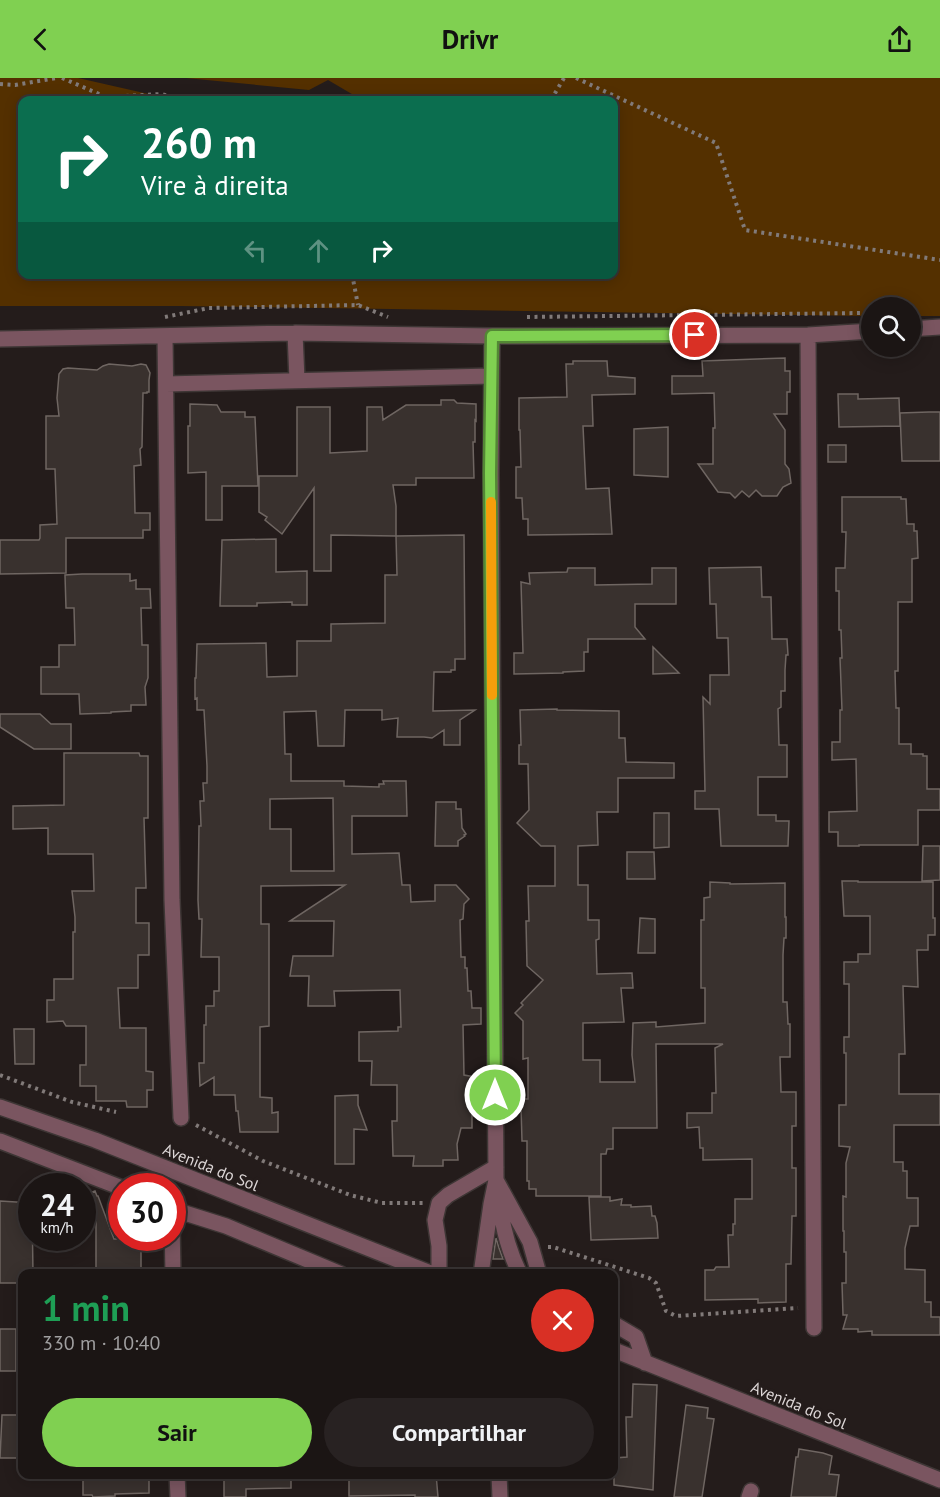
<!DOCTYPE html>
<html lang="pt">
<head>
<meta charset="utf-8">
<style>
  body { margin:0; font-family:"PT Sans",sans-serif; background:#282222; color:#f1f3f6; height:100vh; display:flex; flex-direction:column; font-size:22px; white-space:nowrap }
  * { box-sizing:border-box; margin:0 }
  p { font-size:20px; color:#a09fa0 }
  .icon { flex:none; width:33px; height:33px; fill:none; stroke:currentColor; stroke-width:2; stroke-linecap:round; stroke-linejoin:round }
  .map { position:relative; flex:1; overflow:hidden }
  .details { position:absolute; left:18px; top:1191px; width:600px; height:210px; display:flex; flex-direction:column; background:#1b1514; border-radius:12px; box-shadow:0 3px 15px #0003,0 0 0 2px #393434 }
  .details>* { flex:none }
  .guide { position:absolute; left:18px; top:18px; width:600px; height:183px; border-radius:12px; box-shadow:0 3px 15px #0003,0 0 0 2px #393434; background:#0b6e4f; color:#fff; overflow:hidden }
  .tools { position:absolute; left:861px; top:219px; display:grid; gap:12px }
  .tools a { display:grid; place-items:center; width:60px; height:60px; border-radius:50%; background:#1b1514; box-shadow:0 3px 15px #0003,0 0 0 2px #393434; font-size:30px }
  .speed { position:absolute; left:18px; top:1095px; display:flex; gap:12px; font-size:30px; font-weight:700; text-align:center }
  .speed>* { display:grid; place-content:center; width:78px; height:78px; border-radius:50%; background:#1b1514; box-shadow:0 3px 15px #0003,0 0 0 2px #393434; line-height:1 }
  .speed small { font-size:15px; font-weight:400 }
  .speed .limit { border:9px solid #d22; background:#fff; color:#111 }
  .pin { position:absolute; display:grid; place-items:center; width:51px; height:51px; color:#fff; margin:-26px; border:3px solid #fff; border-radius:50%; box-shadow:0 2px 6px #0007 }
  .me { position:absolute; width:66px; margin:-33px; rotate:0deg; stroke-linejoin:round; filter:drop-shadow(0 0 4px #0008) }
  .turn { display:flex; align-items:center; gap:21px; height:126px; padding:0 24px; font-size:27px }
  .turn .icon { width:78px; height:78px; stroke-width:2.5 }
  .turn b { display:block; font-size:42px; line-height:51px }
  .lanes { display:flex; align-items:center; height:57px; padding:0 24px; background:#0003; justify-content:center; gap:30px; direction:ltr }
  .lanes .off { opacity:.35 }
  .round { display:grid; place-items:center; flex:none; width:63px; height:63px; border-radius:32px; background:#282222 }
  .summary { display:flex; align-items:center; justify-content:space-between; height:102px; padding:0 24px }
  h1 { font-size:36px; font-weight:700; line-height:45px; color:#1e9e55 }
  .primary-button { display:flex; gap:12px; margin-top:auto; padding:12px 24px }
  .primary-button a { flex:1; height:69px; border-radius:36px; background:#80d051; color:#111; font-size:24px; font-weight:700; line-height:69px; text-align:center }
  .primary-button a+a { background:#282222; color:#f1f3f6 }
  header { display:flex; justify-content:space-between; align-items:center; height:78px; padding:0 24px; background:#80d051; color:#111; font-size:27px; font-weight:700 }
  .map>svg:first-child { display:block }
  .green { fill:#543000 }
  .building { fill:#39312e; stroke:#6f6662; stroke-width:1.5; fill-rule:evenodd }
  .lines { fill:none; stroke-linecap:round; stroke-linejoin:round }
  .minor-casing { stroke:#3e3635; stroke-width:18 }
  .path { stroke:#817a79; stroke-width:4; stroke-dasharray:3 4.5; stroke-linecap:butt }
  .minor { stroke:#7a5560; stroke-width:15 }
  .route-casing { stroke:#538735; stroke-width:15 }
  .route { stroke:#80d051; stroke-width:10 }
  .slow { stroke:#f59e0b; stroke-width:10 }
  .labels { text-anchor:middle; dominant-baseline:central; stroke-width:6; stroke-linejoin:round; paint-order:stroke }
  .street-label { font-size:16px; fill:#ddd7d7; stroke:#241c1b }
</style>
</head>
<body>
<header><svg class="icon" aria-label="back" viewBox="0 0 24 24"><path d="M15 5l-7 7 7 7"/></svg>Drivr<svg class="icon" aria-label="share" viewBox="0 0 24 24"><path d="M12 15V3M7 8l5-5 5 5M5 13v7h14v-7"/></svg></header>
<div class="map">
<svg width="940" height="1419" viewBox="0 0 940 1419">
  <rect width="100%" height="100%" fill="#241c1b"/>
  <path class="green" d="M 0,0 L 78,0 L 175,22 L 22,22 L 22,196 L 614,196 L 614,22 L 362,22 L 328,2 L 309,12 L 186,0 L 940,0 L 940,238 L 911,238 L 910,230 L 872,230 L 871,238 L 180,228 L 0,228 Z"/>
  <path class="building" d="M 785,280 L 785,293 L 790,293 L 790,314 L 787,314 L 787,336 L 774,336 L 785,352 L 785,386 L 789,391 L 791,405 L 783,409 L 777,418 L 762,418 L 756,412 L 749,419 L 742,413 L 735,420 L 730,415 L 718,414 L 698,386 L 713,386 L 713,350 L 715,350 L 714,315 L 672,316 L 672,298 L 703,298 L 702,283 Z
    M 573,283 L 607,283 L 608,298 L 635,300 L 635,316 L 592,317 L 593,348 L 583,348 L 586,411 L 609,410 L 612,456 L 528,457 L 528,441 L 523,441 L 522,420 L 516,420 L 516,389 L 521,389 L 520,352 L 519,352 L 519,320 L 567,319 L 566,286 L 573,286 Z
    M 109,286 L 132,288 L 141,286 L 146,287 L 150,295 L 149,302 L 149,314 L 147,314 L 147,315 L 143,315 L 142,369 L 140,371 L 141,387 L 134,388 L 135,435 L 150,435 L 150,452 L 143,452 L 143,460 L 66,460 L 66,495 L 0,496 L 0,462 L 39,462 L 40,460 L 40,447 L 57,446 L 55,391 L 46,391 L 46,338 L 59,338 L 57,320 L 59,296 L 63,291 L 68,290 L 97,292 L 103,288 Z
    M 838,316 L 858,316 L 858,321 L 899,320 L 900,348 L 839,349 Z
    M 441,322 L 454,322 L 457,325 L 476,326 L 476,343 L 475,342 L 475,364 L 473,364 L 474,400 L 416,400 L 416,407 L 393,407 L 396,428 L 396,458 L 331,457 L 331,493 L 314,493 L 314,410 L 282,456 L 265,442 L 267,439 L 259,434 L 259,398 L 297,398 L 297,329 L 330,329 L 330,375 L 367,373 L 367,329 L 382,329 L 383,342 L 406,327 L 441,327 Z
    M 190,326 L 217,327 L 221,334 L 245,334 L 245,339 L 255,339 L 258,408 L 222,408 L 222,442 L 206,442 L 206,394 L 188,395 L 188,348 L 190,348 Z
    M 929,334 L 940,334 L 940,383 L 902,383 L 900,335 Z
    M 668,349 L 668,399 L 634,397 L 634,351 Z
    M 828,367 L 846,367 L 846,384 L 828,384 Z
    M 842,419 L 901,419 L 901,421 L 906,421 L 907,446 L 914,446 L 914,453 L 917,453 L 918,480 L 912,481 L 912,524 L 898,524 L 898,593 L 895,593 L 896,630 L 899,630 L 899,666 L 911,666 L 911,676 L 923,676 L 923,678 L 927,678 L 927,711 L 940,711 L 940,732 L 918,732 L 918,767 L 859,767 L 859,768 L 838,768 L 838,754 L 829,754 L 829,734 L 857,733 L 856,681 L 832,682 L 832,664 L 840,664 L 840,632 L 842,632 L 840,580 L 842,580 L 841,552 L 839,552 L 839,513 L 836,513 L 836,490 L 845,490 L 846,454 L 842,454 Z
    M 464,457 L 465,581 L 455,581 L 455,592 L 451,592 L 451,594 L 434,594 L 433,633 L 475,632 L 460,642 L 460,667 L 444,667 L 444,652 L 432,660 L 424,659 L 397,659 L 398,640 L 382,642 L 382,632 L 345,632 L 344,668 L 318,668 L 316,633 L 284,634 L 285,676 L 291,676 L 291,703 L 344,703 L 344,708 L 379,709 L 379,706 L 384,706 L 383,703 L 406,703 L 407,738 L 352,738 L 352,776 L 399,775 L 402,807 L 410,807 L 411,824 L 435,823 L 435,807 L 456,807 L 469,821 L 464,826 L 463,841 L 460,842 L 461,879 L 465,879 L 465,890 L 467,890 L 468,913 L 471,913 L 472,930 L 481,930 L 481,946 L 463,947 L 464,997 L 475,999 L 475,1016 L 472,1031 L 472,1050 L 461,1050 L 457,1066 L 458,1082 L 443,1082 L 443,1088 L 413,1088 L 414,1078 L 393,1078 L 392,1043 L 397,1043 L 397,1007 L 371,1007 L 372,983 L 359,983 L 359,954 L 398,953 L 398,949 L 401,949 L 400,912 L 334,913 L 335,928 L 308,928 L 309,898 L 290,898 L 293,878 L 333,878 L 334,843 L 290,843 L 345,807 L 261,808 L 261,846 L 269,846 L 269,948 L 260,949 L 260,1019 L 272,1020 L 272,1035 L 278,1034 L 278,1054 L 240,1054 L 238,1033 L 236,1033 L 235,1017 L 214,1017 L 214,999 L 200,1008 L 199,985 L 204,985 L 204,947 L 206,947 L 206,928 L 214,928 L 214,913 L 219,913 L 219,879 L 201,879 L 202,841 L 199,841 L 198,822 L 199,748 L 201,748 L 200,723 L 204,723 L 203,705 L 207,705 L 207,688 L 204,632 L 197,632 L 197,620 L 195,621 L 195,600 L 196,600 L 197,566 L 266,565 L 267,599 L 297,598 L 297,563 L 331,563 L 331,546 L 385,545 L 385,497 L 397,497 L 396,458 ZM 333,720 L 334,793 L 291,793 L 291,751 L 270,751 L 270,721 Z
    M 276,461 L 276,494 L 307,493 L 307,527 L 292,527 L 292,524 L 257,525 L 257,528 L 220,528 L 222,462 Z
    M 761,489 L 762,519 L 771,519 L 772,561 L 787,561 L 788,577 L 786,577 L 785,592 L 785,613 L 781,613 L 781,629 L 778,631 L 779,667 L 787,667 L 787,699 L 758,699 L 758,737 L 776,737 L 776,743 L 789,743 L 788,768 L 721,768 L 719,731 L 695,731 L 695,713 L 705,713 L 703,619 L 710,626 L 710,597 L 729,597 L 728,560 L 717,560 L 716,526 L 710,526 L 709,490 Z
    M 568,490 L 595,490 L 595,507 L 652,506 L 652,490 L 676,490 L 676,526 L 635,526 L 635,549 L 645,561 L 588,561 L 588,574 L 584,574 L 584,593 L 563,594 L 563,595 L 514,596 L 514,575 L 523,575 L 521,504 L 530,506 L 529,495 L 567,494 Z
    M 82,496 L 130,496 L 130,503 L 136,502 L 136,511 L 150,511 L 151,530 L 141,530 L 142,567 L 148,567 L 148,600 L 145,609 L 146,627 L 131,627 L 131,633 L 111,634 L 111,635 L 80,636 L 79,616 L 41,616 L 41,589 L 59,589 L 59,567 L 75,567 L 74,530 L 66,530 L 65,497 Z
    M 653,569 L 679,595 L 653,596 Z
    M 557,631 L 557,632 L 619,633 L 619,660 L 625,660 L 626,684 L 674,685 L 674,700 L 618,700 L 618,734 L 597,734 L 598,767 L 578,768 L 578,807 L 588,807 L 588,842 L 599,842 L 599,861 L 596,862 L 597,896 L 632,895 L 633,910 L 621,910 L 624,944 L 583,945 L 583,982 L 600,982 L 600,1004 L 635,1004 L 632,977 L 633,945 L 656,944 L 656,949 L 705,945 L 705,910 L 701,910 L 701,842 L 704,842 L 704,820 L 710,819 L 710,804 L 730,805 L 730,806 L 785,805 L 785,839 L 786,839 L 786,860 L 784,860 L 783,877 L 783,924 L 787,924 L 788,946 L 790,946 L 790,979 L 780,979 L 781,1014 L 796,1014 L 796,1048 L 792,1048 L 792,1090 L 796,1090 L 796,1138 L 792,1138 L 791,1186 L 786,1186 L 786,1224 L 758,1225 L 758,1221 L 705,1222 L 705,1192 L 714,1192 L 716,1189 L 729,1189 L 728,1157 L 733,1157 L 733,1146 L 735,1146 L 735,1121 L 752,1121 L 752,1081 L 703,1082 L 703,1070 L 700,1070 L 699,1049 L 687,1050 L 687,1035 L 712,1035 L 712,1015 L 716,1015 L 715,970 L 723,966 L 656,966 L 657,1050 L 613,1050 L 613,1071 L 607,1071 L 606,1076 L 601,1076 L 601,1118 L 536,1118 L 536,1111 L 529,1111 L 529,1103 L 527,1103 L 527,1063 L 522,1063 L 521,1029 L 521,1021 L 528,1021 L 528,980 L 523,981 L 523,943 L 515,935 L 523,927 L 521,925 L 543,902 L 527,888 L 526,843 L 529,843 L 528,808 L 555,808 L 555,768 L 541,768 L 517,745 L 529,732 L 528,686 L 519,686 L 519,667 L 521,667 L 520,632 Z
    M 0,636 L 40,636 L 51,646 L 71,646 L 71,671 L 34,671 L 0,649 Z
    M 64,675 L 139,675 L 140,678 L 148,678 L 148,740 L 144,740 L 146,810 L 136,810 L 136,845 L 149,845 L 149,877 L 138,877 L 138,910 L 118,910 L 120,950 L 146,950 L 146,993 L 153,994 L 153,1012 L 147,1012 L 147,1029 L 127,1029 L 126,1023 L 96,1023 L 96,1008 L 80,1008 L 80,987 L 86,987 L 86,948 L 66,948 L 63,943 L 47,944 L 47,922 L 54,922 L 54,901 L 73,901 L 73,854 L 75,854 L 75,839 L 72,813 L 94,813 L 93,776 L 48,776 L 48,750 L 13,751 L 13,728 L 64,727 Z
    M 436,724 L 456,724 L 456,731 L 461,731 L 462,750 L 466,756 L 464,757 L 465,758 L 458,763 L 458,768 L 435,768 Z
    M 654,735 L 669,735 L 669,769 L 654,770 Z
    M 923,768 L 940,768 L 940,802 L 922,803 Z
    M 627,774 L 654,774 L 655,801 L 627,801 Z
    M 842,803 L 858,803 L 858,804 L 933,804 L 933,840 L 935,840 L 935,857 L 928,857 L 928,872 L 917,872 L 918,909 L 903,908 L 905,976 L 899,976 L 899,1016 L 940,1016 L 940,1047 L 894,1047 L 894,1084 L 903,1084 L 903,1093 L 907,1093 L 907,1120 L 918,1120 L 918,1148 L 910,1148 L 905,1170 L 905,1191 L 925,1192 L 925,1224 L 931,1224 L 931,1239 L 940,1239 L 940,1257 L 872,1257 L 872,1253 L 858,1254 L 858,1251 L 843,1251 L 847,1237 L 843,1237 L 842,1205 L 846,1205 L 846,1174 L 844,1174 L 844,1153 L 843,1153 L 843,1118 L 846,1119 L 846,1085 L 850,1069 L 839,1068 L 839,1027 L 846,1027 L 846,975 L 844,975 L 844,959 L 849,959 L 849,906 L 844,906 L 844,884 L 858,884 L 858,876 L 870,876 L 870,838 L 844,838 Z
    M 640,840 L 655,841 L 655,875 L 638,875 Z
    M 14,951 L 34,951 L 34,986 L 15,986 Z
    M 358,1017 L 358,1027 L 367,1052 L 354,1051 L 354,1086 L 335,1086 L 335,1018 Z
    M 95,1113 L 97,1118 L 98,1118 L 114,1161 L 141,1161 L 141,1196 L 96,1196 L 96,1142 L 82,1148 L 82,1118 Z
    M 589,1119 L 610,1119 L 610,1123 L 622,1121 L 621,1127 L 631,1127 L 631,1129 L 651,1128 L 652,1138 L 655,1138 L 657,1145 L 658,1160 L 591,1162 Z
    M 0,1123 L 32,1125 L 33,1196 L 22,1196 L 22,1205 L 0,1205 Z
    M 496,1160 L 499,1170 L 503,1181 L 493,1181 Z
    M 0,1251 L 16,1251 L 16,1293 L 0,1293 Z
    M 633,1306 L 657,1307 L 653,1412 L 614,1407 L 614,1380 L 627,1379 L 626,1339 L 632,1339 Z
    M 686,1327 L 708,1330 L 707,1340 L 714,1341 L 702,1419 L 674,1419 Z
    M 2,1337 L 17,1337 L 18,1380 L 0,1380 Z
    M 799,1371 L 823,1375 L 832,1378 L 829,1396 L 839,1397 L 836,1419 L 791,1419 L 796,1379 L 798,1379 Z
    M 83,1396 L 149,1396 L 149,1415 L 115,1416 L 115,1418 L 93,1419 L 92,1417 L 83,1417 Z
    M 224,1396 L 291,1396 L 291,1410 L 246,1411 L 246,1419 L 224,1419 Z
    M 349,1396 L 436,1396 L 438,1419 L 415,1419 L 415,1417 L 349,1418 Z"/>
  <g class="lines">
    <g class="minor-casing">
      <path id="minor" d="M 910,251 L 940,249
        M 295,255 L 297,302
        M 808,257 L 814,1250
        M 165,258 L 172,822 L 181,1040
        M 0,261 L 295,255 L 492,258 L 808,257 L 872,253
        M 166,306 L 491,298
        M 0,1029 L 95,1062 L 433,1196
        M 0,1063 L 122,1110
        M 496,1102 L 530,1164 L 539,1196
        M 499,1115 C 501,1144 507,1170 520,1196
        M 172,1131 L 226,1148 L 341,1196
        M 172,1144 L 173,1196
        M 439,1196 L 439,1168 L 435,1142 L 439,1125 L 448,1117 L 496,1089
        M 481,1196 L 491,1126 L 496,1102 L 491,395 L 492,258
        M 614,1246 L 636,1259 L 645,1285
        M 614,1272 L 940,1402
        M 177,1396 L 178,1419
        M 499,1396 L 500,1419
        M 749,1419 L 751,1413"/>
    </g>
    <path class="path" d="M 62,0 L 106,19 L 162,16 L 180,22
      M 576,0 L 716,65 L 745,152 L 940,182
      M 0,6 L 15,7 L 57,0
      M 551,22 L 564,0
      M 352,196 L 358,227
      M 165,239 L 209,230 L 358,227 L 388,239
      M 527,239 L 862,235
      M 0,997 L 72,1024 L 116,1034
      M 196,1047 L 263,1083 L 350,1117 L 382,1125 L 424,1125
      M 548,1169 L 553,1169 L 649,1200 L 656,1205 L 666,1233 L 676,1238 L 798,1230"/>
    <use href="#minor" class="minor"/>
  </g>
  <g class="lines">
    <g class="route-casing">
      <path id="route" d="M 495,1017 L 490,395 L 492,258 L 695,257"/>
    </g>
    <use href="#route" class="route"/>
    <path class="slow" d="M 491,424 L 492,617"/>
  </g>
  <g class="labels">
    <g class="street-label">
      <text transform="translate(211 1089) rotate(22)">Avenida do Sol</text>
      <text transform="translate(799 1327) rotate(22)">Avenida do Sol</text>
    </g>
  </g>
</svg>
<div class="tools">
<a><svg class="icon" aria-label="search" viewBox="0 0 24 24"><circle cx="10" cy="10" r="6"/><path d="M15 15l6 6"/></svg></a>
</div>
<div class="speed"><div>24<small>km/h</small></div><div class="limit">30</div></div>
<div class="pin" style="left:695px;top:257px;background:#d93025"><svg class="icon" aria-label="arrive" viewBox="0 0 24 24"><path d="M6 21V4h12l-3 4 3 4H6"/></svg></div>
<svg class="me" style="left:495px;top:1017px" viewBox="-20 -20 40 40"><circle r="17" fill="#80d051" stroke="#fff" stroke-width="3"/><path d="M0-11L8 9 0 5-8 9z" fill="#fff"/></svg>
<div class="guide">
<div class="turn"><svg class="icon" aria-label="right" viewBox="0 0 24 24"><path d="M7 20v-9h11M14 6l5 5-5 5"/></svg><div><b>260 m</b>Vire à direita</div></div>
<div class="lanes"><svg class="icon off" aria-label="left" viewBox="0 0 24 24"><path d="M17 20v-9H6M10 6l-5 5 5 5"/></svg><svg class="icon off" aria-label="ahead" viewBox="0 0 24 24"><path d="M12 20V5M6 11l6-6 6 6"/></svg><svg class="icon" aria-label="right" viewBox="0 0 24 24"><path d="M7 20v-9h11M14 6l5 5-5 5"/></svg></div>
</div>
<section class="details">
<div class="summary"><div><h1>1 min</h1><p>330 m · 10:40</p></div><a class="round" style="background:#d93025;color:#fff"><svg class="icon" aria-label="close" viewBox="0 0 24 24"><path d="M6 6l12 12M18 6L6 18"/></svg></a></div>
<div class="primary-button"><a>Sair</a><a>Compartilhar</a></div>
</section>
</div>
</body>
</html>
